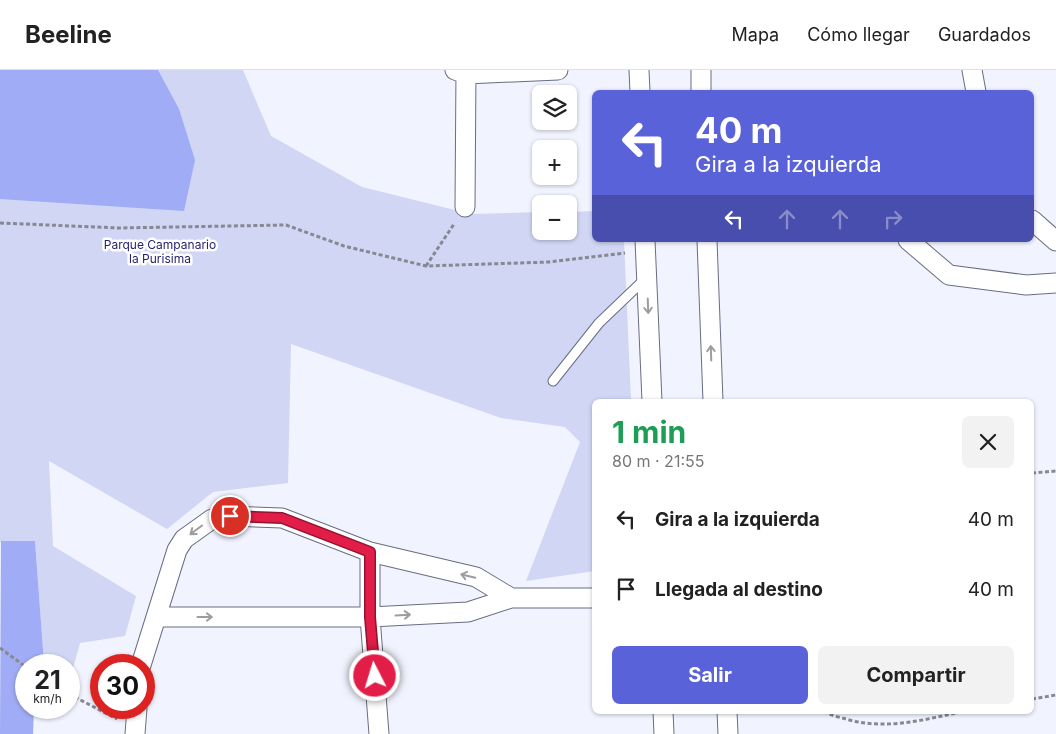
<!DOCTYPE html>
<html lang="es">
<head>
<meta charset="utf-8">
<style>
  body { margin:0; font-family:Inter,sans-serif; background:#f2f2f2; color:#222; height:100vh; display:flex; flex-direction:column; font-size:19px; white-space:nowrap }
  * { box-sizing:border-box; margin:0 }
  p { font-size:16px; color:#767676 }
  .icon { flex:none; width:28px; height:28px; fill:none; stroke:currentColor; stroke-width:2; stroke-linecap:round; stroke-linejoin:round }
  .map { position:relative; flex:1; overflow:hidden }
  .details { position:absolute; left:592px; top:329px; width:442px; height:315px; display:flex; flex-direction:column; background:#fff; border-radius:8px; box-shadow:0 1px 4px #0004 }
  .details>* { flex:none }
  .guide { position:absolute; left:592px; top:20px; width:442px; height:152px; border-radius:8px; box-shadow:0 1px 4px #0004; background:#5a62d9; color:#fff; overflow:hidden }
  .buttons { position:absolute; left:532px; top:15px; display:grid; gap:10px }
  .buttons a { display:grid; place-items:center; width:45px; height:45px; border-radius:8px; background:#fff; box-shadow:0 1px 4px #0004; font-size:25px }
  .speed { position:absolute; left:15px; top:584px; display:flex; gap:10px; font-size:25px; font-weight:700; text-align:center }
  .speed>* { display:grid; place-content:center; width:65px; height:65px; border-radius:50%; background:#fff; box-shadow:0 1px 4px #0004; line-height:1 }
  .speed small { font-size:12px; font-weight:400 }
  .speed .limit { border:8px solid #d22; background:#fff; color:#111 }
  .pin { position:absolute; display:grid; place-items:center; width:42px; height:42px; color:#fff; margin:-21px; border:2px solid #fff; border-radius:50%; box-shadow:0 1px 5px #0007 }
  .me { position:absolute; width:55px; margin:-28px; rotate:355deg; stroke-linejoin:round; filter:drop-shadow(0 0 4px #0008) }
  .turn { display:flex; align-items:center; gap:18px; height:105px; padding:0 20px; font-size:22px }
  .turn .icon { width:65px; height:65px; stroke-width:2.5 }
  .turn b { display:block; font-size:35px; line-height:42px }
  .lanes { display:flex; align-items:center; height:48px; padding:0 20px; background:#0003; justify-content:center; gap:25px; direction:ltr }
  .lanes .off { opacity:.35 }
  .round { display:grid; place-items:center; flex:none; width:52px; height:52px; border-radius:8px; background:#f2f2f2 }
  .overview { display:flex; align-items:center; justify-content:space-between; height:85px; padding:0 20px }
  h1 { font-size:30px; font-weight:700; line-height:38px; color:#1e9e55 }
  .cta { display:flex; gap:10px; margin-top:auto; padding:10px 20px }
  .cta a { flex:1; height:58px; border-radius:8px; background:#5a62d9; color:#fff; font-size:20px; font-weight:700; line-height:58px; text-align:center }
  .cta a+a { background:#f2f2f2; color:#222 }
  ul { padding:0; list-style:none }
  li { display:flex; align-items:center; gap:15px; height:70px; padding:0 20px }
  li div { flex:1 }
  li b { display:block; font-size:19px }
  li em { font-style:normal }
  header { display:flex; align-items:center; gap:30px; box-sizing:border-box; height:70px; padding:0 25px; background:#fff; border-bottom:1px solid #e0e0e0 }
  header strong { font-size:24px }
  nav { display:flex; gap:28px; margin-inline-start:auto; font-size:18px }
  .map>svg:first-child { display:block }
  .green { fill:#d0d6f4 }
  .water { fill:#a0acf6 }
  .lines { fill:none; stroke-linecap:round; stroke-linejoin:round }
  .service-casing { stroke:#686d82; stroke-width:11 }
  .minor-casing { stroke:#686d82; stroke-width:21 }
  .path { stroke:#868892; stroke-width:3; stroke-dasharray:4 2.5; stroke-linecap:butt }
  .service { stroke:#fff; stroke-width:9 }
  .minor { stroke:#fff; stroke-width:19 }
  .oneway { stroke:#9c9da1 }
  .route-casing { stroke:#92132f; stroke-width:12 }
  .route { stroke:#e11d48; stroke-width:9 }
  .labels { text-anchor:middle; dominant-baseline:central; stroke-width:5; stroke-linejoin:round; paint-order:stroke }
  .park-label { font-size:12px; fill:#211d70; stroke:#fff }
</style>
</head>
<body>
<header>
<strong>Beeline</strong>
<nav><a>Mapa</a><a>Cómo llegar</a><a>Guardados</a></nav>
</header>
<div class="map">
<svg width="1056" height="664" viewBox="0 0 1056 664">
  <rect width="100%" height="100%" fill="#f1f4fe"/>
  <path class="green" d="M 0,0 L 243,0 L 271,66 L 362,117 L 471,144 L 541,142 L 541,161 L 569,161 L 569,142 L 595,141 L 595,170 L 624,170 L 631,331 L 595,331 L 595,501 L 526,511 L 580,372 L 565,357 L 501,348 L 291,274 L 288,413 L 213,422 L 167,459 L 49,391 L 53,476 L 136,526 L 125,566 L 80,573 L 69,613 L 69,595 L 47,595 L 44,593 L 35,471 L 0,472 Z"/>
  <path class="water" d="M 0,0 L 158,0 L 179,39 L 195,90 L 184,141 L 0,129 Z
    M 1,471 L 35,471 L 44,593 L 44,595 L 26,595 L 26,638 L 34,638 L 33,664 L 0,664 Z"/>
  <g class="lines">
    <g class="service-casing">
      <path id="service" d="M 553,311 L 599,253 L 645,209"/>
    </g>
    <g class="minor-casing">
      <path id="minor" d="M 455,0 L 466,4 L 558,0
        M 639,0 L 640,22
        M 701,0 L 701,22
        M 972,0 L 976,22
        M 465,137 L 466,0
        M 1032,150 L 1056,171
        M 645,170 L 652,331
        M 707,170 L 713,331
        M 908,170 L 949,205 L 1026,215 L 1056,213
        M 370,482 L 370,547 L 379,664
        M 156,547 L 370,547 L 468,542 L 511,528 L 595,528
        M 141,595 L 177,480 L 184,469 L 212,449 L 230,446 L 282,448 L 370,482 L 476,507 L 511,528
        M 663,641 L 664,664
        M 727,641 L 728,664
        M 135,664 L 137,638"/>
    </g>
    <path class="path" d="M 0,153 L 119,158 L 286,155 L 344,176 L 426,196 L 549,192 L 625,183
      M 426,196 L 454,154
      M 1032,403 L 1056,401
      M 0,578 L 26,597
      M 69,624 L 117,649
      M 1032,629 L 1056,625
      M 824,641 C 831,646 839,647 846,649 C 887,661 926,649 966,641"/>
    <use href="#service" class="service"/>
    <use href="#minor" class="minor"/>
  </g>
  <defs><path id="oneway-shaft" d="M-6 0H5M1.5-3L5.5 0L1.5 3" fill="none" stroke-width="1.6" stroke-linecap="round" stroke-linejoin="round" transform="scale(1.25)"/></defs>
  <g class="oneway">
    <use href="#oneway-shaft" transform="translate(648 236) rotate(88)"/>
    <use href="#oneway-shaft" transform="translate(711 283) rotate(-92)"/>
    <use href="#oneway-shaft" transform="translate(196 460) rotate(143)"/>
    <use href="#oneway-shaft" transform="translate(468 506) rotate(-166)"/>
    <use href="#oneway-shaft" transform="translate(403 545) rotate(-3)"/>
    <use href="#oneway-shaft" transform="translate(205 547)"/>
  </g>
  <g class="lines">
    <g class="route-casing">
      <path id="route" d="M 230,446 L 282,448 L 370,482 L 370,547 L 375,606"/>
    </g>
    <use href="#route" class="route"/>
  </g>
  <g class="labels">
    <g class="park-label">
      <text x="160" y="174">Parque Campanario<tspan x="160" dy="14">la Purisima</tspan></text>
    </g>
  </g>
</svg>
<div class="buttons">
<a><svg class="icon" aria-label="layers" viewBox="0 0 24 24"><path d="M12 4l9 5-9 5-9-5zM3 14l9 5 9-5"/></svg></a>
<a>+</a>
<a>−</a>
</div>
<div class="speed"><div>21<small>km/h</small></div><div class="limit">30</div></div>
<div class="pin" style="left:230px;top:446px;background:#d93025"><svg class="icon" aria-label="arrive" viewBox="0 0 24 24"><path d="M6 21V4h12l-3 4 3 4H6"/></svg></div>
<svg class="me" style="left:375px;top:606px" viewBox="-20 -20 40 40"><circle r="17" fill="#e11d48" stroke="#fff" stroke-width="3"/><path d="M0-11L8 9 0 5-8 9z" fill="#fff"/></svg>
<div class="guide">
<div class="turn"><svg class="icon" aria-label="left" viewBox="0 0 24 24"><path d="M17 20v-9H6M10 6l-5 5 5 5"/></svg><div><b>40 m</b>Gira a la izquierda</div></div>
<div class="lanes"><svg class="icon" aria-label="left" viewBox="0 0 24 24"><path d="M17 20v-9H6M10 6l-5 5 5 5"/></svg><svg class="icon off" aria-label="ahead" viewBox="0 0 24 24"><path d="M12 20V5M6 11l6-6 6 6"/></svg><svg class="icon off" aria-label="ahead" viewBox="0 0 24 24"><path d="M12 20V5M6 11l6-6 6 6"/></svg><svg class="icon off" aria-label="right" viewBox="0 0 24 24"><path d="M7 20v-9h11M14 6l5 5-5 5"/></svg></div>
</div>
<section class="details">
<div class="overview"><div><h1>1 min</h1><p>80 m · 21:55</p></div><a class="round"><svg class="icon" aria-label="close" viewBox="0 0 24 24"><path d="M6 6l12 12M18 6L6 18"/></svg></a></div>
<ul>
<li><svg class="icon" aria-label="left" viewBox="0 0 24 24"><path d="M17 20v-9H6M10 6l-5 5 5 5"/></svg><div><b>Gira a la izquierda</b></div><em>40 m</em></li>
<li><svg class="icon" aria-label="arrive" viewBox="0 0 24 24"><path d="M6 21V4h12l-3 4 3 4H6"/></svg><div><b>Llegada al destino</b></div><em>40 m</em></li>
</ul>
<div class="cta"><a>Salir</a><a>Compartir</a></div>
</section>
</div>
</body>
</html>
